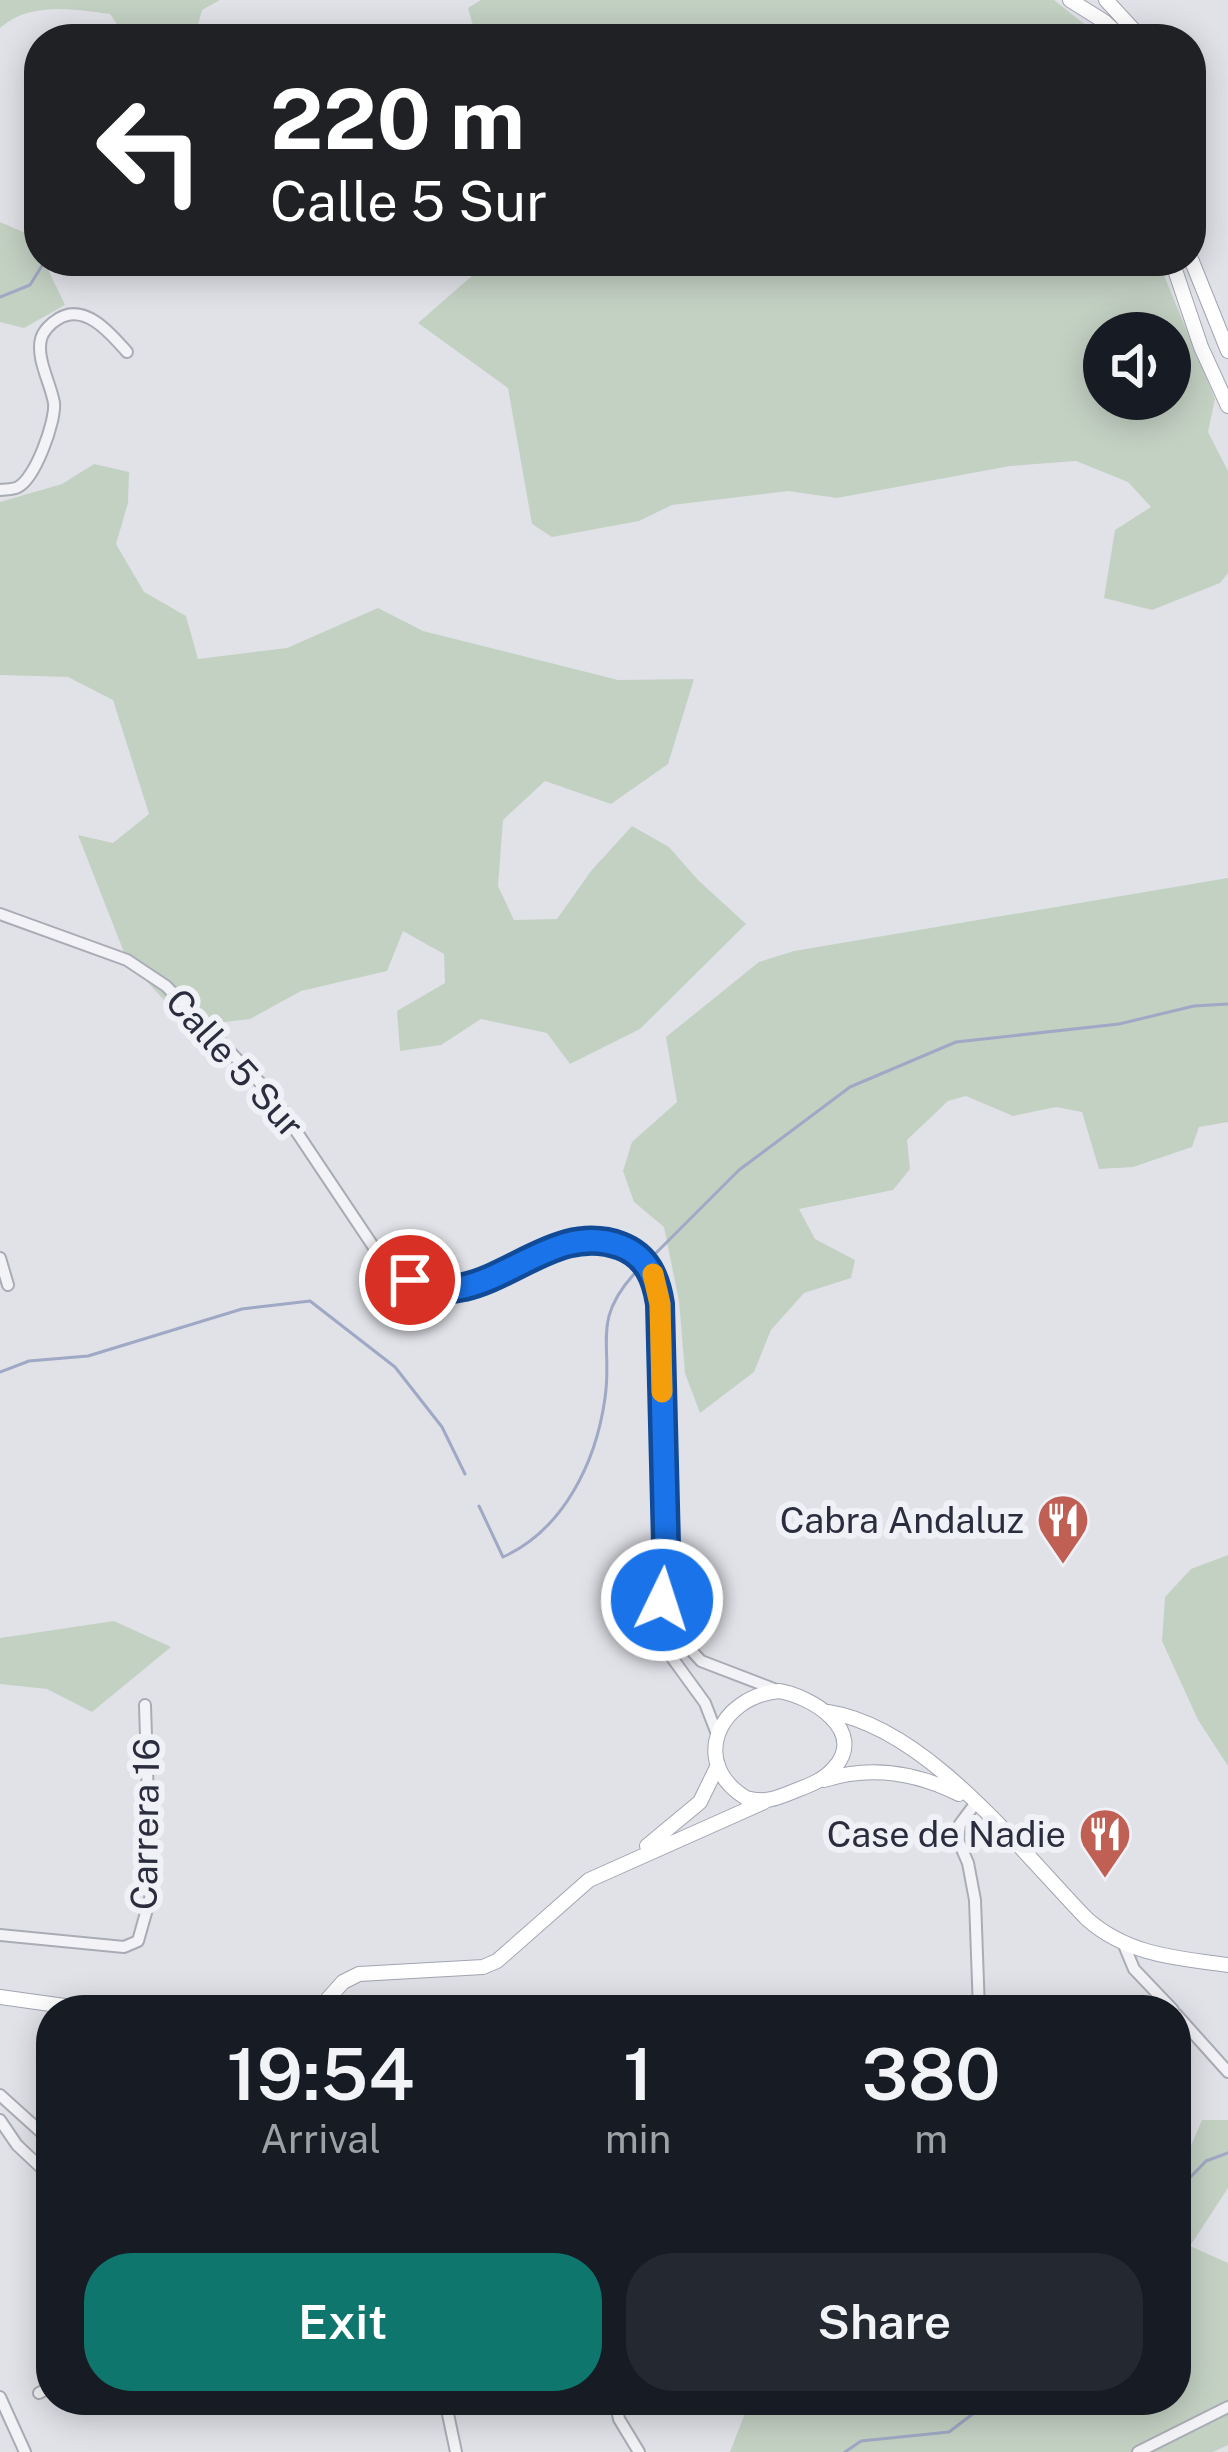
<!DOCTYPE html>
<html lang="en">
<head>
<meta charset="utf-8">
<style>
  body { margin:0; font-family:"Public Sans",sans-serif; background:#242831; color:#f1f3f6; height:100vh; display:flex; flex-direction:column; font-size:45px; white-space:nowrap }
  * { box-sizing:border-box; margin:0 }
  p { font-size:39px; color:#9ea1a6 }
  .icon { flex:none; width:66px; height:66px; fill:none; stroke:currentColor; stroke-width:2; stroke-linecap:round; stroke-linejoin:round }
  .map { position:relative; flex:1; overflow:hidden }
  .panel { position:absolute; left:36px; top:1995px; width:1155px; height:420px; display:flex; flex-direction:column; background:#171b24; border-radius:48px; box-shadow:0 6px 30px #0003 }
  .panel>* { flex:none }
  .banner { position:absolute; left:24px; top:24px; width:1182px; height:252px; border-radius:48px; box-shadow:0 6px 30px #0003; background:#202124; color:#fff; overflow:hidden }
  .tools { position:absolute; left:1083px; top:312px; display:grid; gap:24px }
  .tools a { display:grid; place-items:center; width:108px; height:108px; border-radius:50%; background:#171b24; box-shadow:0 6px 30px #0003; font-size:60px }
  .pin { position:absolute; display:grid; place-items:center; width:102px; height:102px; color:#fff; margin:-51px; border:6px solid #fff; border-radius:50%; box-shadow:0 3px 12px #0007 }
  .me { position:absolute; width:132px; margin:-66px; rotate:4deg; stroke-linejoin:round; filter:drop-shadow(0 0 9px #0008) }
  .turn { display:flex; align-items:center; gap:42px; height:252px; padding:0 48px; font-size:54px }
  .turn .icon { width:156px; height:156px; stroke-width:2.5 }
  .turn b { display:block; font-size:84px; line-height:102px }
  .eta { display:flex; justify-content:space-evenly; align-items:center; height:204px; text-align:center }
  .eta b { font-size:72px; font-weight:600; line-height:84px }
  .primary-button { display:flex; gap:24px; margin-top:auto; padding:24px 48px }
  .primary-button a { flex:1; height:138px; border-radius:48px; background:#0f766e; color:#fff; font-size:48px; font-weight:600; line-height:138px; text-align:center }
  .primary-button a+a { background:#242831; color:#f1f3f6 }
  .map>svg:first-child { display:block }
  .green { fill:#c3d1c3; fill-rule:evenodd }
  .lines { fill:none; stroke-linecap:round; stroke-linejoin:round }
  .stream { stroke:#9fa8c4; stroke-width:3 }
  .minor-casing { stroke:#aaacb5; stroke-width:14 }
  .major-casing { stroke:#a1a4b2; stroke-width:16 }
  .minor { stroke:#f3f3f7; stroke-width:10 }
  .major { stroke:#fff; stroke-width:14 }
  .route-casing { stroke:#114b97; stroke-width:30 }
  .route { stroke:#1a73e8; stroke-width:21 }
  .slow { stroke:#f59e0b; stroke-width:21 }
  .labels { text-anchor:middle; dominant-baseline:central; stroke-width:12; stroke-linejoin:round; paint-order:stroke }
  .street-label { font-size:36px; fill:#2b2d3e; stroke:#f0f1f6 }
  .poi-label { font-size:36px; fill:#2b2d3e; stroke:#f0f1f6; text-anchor:end }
</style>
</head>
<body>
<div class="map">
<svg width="1228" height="2452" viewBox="0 0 1228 2452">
  <rect width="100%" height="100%" fill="#e1e2e8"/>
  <path class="green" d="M 0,0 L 220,0 L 202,10 L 194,39 L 127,39 L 110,14 C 74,9 30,1 0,28 Z
    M 481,0 L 1054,0 L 1103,39 L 477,39 L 468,8 Z
    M 0,222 L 32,236 L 39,261 L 44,261 L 65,305 L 24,328 L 0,322 Z
    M 489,261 L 1158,261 L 1215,399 L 1208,432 L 1228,471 L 1228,573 L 1220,583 L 1152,610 L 1104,598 L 1115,530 L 1151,507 L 1128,482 L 1076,461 L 1010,466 L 837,498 L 788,491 L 672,505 L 639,521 L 552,537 L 532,524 L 508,388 L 418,323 ZM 1104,333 L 1170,333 L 1170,399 L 1104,399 Z
    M 94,464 L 129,472 L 128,503 L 116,544 L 144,592 L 186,616 L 198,659 L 287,648 L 378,608 L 423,631 L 618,680 L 694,679 L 668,764 L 611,804 L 545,781 L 503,820 L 498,886 L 514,920 L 557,919 L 591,871 L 632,826 L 669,847 L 698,880 L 746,924 L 640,1029 L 570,1064 L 547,1033 L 481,1019 L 441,1045 L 400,1051 L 397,1011 L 445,983 L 444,954 L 403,931 L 387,971 L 301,991 L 250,1019 L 225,1022 L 175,1012 L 127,960 L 78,835 L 113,843 L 149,814 L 113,700 L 68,677 L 0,675 L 0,502 L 62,484 Z
    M 1228,878 L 1228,1122 L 1199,1127 L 1192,1147 L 1133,1167 L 1099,1169 L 1082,1112 L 1056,1107 L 1013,1116 L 966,1096 L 948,1101 L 907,1140 L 910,1169 L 893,1190 L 799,1209 L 815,1239 L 855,1260 L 851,1278 L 804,1293 L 771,1330 L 754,1372 L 700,1413 L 685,1373 L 679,1301 L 664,1227 L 634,1202 L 623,1171 L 632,1142 L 677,1102 L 666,1037 L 759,962 L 794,951 Z
    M 1228,1555 L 1228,1766 L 1198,1720 L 1162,1641 L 1165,1597 L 1191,1569 Z
    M 114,1621 L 171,1647 L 92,1712 L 47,1689 L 0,1684 L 0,1638 Z
    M 1202,2120 L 1228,2120 L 1228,2188 L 1190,2246 L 1228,2263 L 1228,2445 L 1213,2452 L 730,2452 L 746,2411 L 755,2400 L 1176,2400 L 1176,2149 L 1190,2148 Z"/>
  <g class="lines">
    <path class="stream" d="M 0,297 L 30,285 L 45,261
      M 653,1256 L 739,1170 L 850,1087 L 956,1042 L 1119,1024 L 1194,1006 L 1228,1004
      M 0,1372 L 29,1361 L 88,1356 L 242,1309 L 310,1301 L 395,1367 L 442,1427 L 465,1474
      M 479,1506 L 503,1557 C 563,1530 596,1463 605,1398 C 613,1344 591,1322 634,1274
      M 1176,2192 L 1206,2161 L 1228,2153
      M 845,2452 L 861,2441 L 949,2432 L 991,2400"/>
    <g class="minor-casing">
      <path id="minor" d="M 0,490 C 6,489 13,490 18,487 C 35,479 56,421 54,403 C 51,384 36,359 41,339 C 43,331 51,323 58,319 C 85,302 111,334 127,352
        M 0,914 L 127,960 L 166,986 L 272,1095 L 379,1255 L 400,1274 L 422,1285 L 447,1290 L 480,1282 L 561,1246 L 602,1241 L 626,1248 L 642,1259 L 653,1275 L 660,1304 L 666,1545 L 658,1621 L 665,1648 L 705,1703 L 717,1734
        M 0,1258 L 8,1285
        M 661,1617 L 701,1661 L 779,1691
        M 975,1804 L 960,1824 L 958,1840 L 968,1863 L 975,1900 L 979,2010
        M 0,1935 L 124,1947 L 138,1941 L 151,1895 L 145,1705
        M 1124,1945 L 1134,1969 L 1173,2010
        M 1176,2014 L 1228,2072
        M 0,2095 L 51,2141
        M 0,2120 L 17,2145 L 51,2177
        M 39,2393 L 51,2387
        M 0,2397 L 25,2452
        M 445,2400 L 456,2452
        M 615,2400 L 619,2419 L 639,2452
        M 1138,2452 L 1228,2407"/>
    </g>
    <g class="major-casing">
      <path id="major" d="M 1070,0 L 1105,22 L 1123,39
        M 1106,0 L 1142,39
        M 1191,259 L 1228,351
        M 1172,261 L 1201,347 L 1228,406
        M 779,1691 C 811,1696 868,1731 834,1768 C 823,1781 807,1786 792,1792 C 775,1799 764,1803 746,1798 C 689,1763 718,1697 779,1691 Z
        M 828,1712 C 926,1727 1019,1849 1087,1919 C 1128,1955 1176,1958 1228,1965
        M 824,1780 C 871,1765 915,1772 959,1794
        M 647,1846 L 700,1802 L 718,1765
        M 0,1997 L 93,2010
        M 318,2010 L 343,1982 L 359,1974 L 483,1967 L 497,1961 L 589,1880 L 764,1802"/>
    </g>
    <use href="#minor" class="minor"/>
    <use href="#major" class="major"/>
  </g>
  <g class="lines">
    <g class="route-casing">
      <path id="route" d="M 410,1280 C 428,1288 444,1292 464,1287 C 517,1275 563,1224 621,1246 C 647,1256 656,1278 660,1304 L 666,1545 L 662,1600"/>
    </g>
    <use href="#route" class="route"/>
    <path class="slow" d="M 653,1274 L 660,1304 L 662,1392"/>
  </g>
  <defs>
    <g id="restaurant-pin" transform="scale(2.7)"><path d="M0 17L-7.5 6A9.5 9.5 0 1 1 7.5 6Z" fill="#c05f53" stroke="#f0f1f6"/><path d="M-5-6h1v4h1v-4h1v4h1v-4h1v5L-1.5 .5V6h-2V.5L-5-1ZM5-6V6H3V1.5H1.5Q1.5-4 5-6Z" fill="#fff"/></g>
  </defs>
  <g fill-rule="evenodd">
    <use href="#restaurant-pin" x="1063" y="1520"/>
    <use href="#restaurant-pin" x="1105" y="1834"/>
  </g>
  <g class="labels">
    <g class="street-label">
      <text transform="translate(235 1063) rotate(48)">Calle 5 Sur</text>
      <text transform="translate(145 1824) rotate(-89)">Carrera 16</text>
    </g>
    <g class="poi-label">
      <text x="1024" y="1520">Cabra Andaluz</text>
      <text x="1066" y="1834">Case de Nadie</text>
    </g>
  </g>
</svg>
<div class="tools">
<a><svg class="icon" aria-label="sound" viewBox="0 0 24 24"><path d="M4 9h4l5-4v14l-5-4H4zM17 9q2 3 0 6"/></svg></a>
</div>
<div class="pin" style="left:410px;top:1280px;background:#d93025"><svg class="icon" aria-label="arrive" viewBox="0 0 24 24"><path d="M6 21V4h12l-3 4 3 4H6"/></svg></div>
<svg class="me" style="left:662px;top:1600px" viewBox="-20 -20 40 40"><circle r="17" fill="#1a73e8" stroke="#fff" stroke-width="3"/><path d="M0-11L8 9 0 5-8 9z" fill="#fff"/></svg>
<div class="banner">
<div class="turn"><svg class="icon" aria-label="left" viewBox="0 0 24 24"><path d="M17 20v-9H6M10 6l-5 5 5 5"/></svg><div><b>220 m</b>Calle 5 Sur</div></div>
</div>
<section class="panel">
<div class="eta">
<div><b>19:54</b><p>Arrival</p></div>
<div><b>1</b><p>min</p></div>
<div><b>380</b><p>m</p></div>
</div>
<div class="primary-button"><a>Exit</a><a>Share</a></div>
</section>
</div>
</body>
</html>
